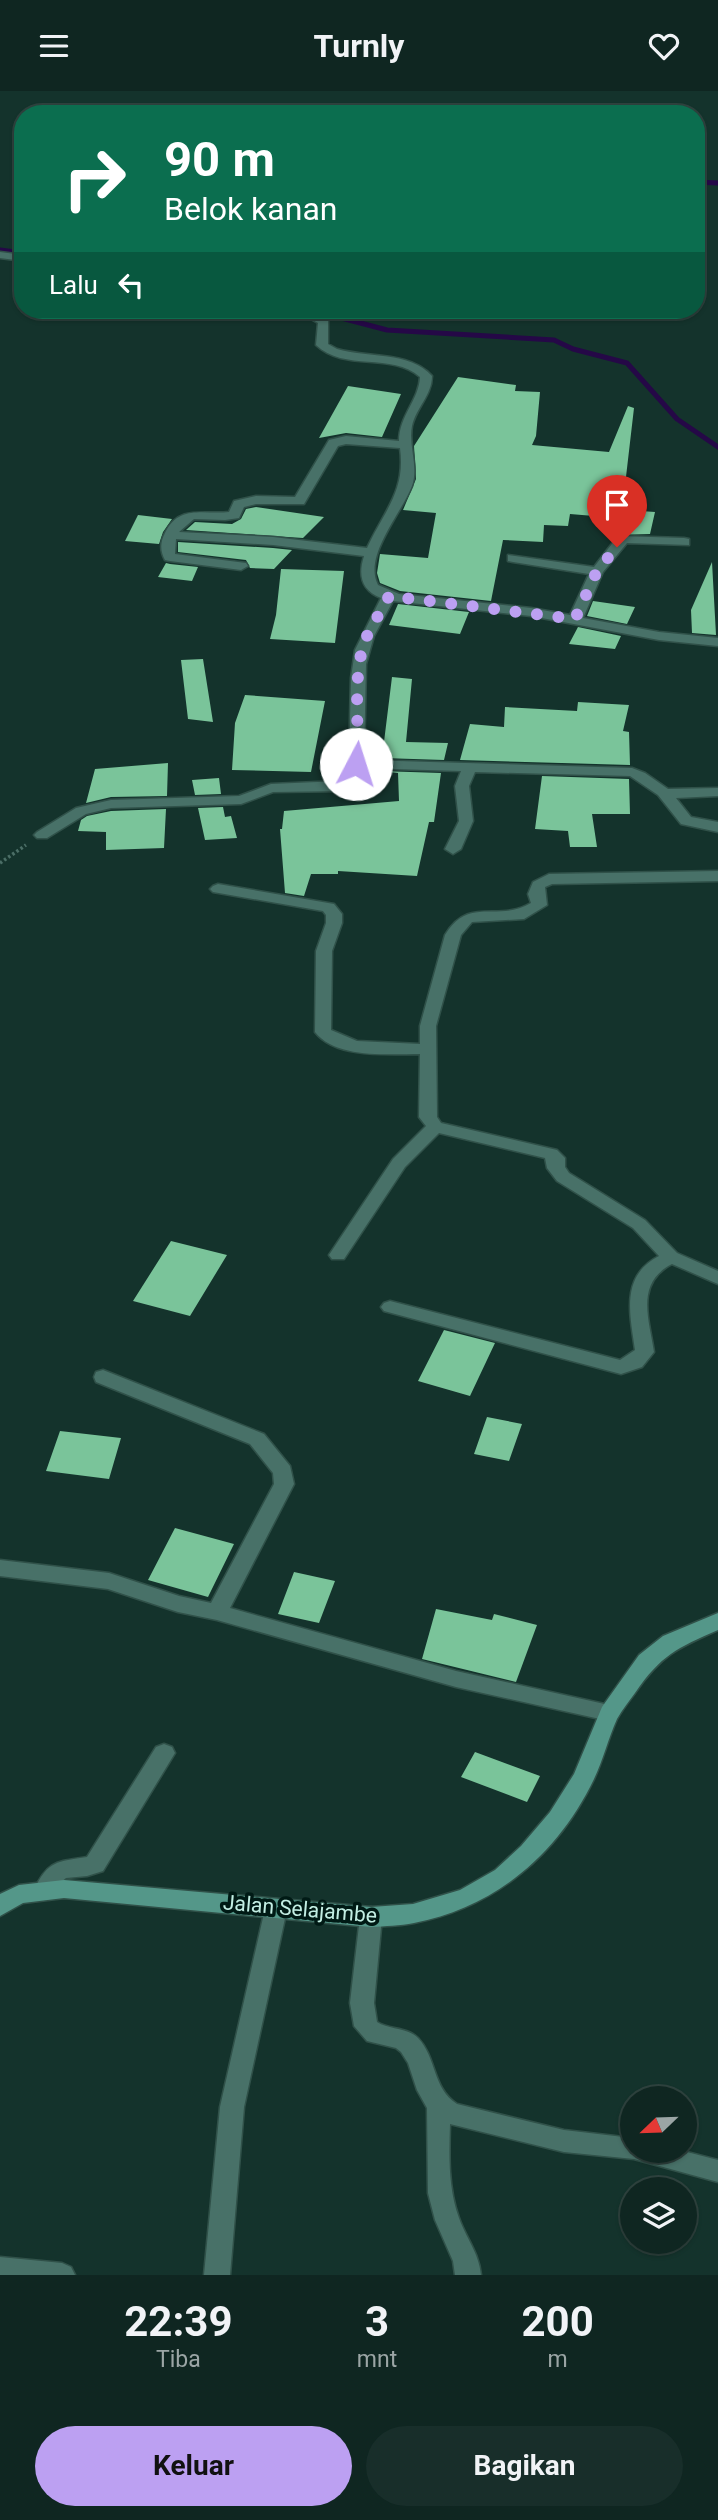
<!DOCTYPE html>
<html lang="id">
<head>
<meta charset="utf-8">
<style>
  body { margin:0; font-family:Roboto,sans-serif; background:#182e2a; color:#f1f3f6; height:100vh; display:flex; flex-direction:column; font-size:26px; white-space:nowrap }
  * { box-sizing:border-box; margin:0 }
  p { font-size:23px; color:#9ba5a5 }
  .icon { flex:none; width:38px; height:38px; fill:none; stroke:currentColor; stroke-width:2; stroke-linecap:round; stroke-linejoin:round }
  .map { position:relative; height:2184px; overflow:hidden }
  .drawer { display:flex; flex-direction:column; background:#0f2621; flex:1 }
  .drawer>* { flex:none }
  .banner { position:absolute; left:14px; top:14px; width:691px; height:214px; border-radius:28px; box-shadow:0 2px 5px #0004,0 0 0 2px #2f433f; background:#0b6e4f; color:#fff; overflow:hidden }
  .needle { width:46px; rotate:247deg }
  .tools { position:absolute; left:620px; top:1995px; display:grid; gap:14px }
  .tools a { display:grid; place-items:center; width:77px; height:77px; border-radius:50%; background:#0f2621; box-shadow:0 2px 5px #0004,0 0 0 2px #2f433f; font-size:35px }
  .pin { position:absolute; display:grid; place-items:center; width:60px; height:60px; color:#fff; margin:-72px -30px; border-radius:50% 50% 50% 0; rotate:-45deg; box-shadow:0 0 7px #0007 }
  .pin .icon { rotate:45deg }
  .me { position:absolute; width:77px; margin:-38px; rotate:5deg; stroke-linejoin:round; filter:drop-shadow(0 0 5px #0008) }
  .turn { display:flex; align-items:center; gap:24px; height:147px; padding:0 35px; font-size:32px }
  .turn .icon { width:91px; height:91px; stroke-width:2.5 }
  .turn b { display:block; font-size:49px; line-height:60px }
  .then { display:flex; align-items:center; height:66px; padding:0 35px; background:#0003; gap:14px; font-size:26px }
  .eta { display:flex; justify-content:space-evenly; align-items:center; height:119px; text-align:center }
  .eta b { font-size:42px; font-weight:700; line-height:49px }
  .action { display:flex; gap:14px; margin-top:auto; padding:14px 35px }
  .action a { flex:1; height:80px; border-radius:42px; background:#bca0f2; color:#111; font-size:28px; font-weight:700; line-height:80px; text-align:center }
  .action a+a { background:#182e2a; color:#f1f3f6 }
  header { display:flex; justify-content:space-between; align-items:center; height:91px; padding:0 35px; background:#0f2621; font-size:32px; font-weight:700 }
  .map>svg:first-child { display:block }
  .lines { fill:none; stroke-linecap:round; stroke-linejoin:round }
  .stream { stroke:#250847; stroke-width:5 }
  .building { fill:#7ac49a }
  .street-casing { stroke:#305149; stroke-width:3 }
  .secondary-casing { stroke:#305149; stroke-width:3 }
  .path { stroke:#4b6e66; stroke-width:3.5; stroke-dasharray:2.5 2.5; stroke-linecap:butt }
  .street { fill:#487168; fill-rule:evenodd }
  .secondary { fill:#549789; fill-rule:evenodd }
  .route { stroke:#bca0f2; stroke-width:12; stroke-dasharray:0 21.6 }
  .labels { text-anchor:middle; dominant-baseline:central; stroke-width:7; stroke-linejoin:round; paint-order:stroke }
  .near-street-label { font-size:21px; fill:#c2eee3; stroke:#001a15 }
</style>
</head>
<body>
<header><svg class="icon" aria-label="menu" viewBox="0 0 24 24"><path d="M4 6h16M4 12h16M4 18h16"/></svg>Turnly<svg class="icon" aria-label="heart" viewBox="0 0 24 24"><path d="M12 20l-8-8c-3-5 5-10 8-4 3-6 11-1 8 4z"/></svg></header>
<div class="map">
<svg width="718" height="2184" viewBox="0 0 718 2184">
  <rect width="100%" height="100%" fill="#14332c"/>
  <g class="lines">
    <path class="stream" d="M 696,91 L 718,92
      M 0,159 L 23,162
      M 311,219 L 387,239 L 554,249 L 573,258 L 627,272 L 677,328 L 718,356"/>
  </g>
  <path class="building" d="M 458,286 L 516,294 L 515,300 L 540,301 L 536,345 L 532,354 L 609,361 L 628,315 L 634,317 L 624,403 L 632,404 L 627,419 L 655,421 L 650,443 L 613,444 L 618,427 L 570,423 L 568,435 L 544,434 L 543,451 L 503,449 L 491,510 L 400,500 L 380,492 L 377,482 L 380,463 L 428,467 L 436,422 L 403,419 L 416,388 L 414,355 Z
    M 348,295 L 401,303 L 382,346 L 346,342 L 319,347 Z
    M 256,416 L 324,426 L 303,447 L 186,439 L 195,431 L 232,433 L 241,428 L 246,418 Z
    M 138,424 L 172,428 L 163,441 L 159,453 L 125,450 Z
    M 178,451 L 273,457 L 292,459 L 274,478 L 250,477 L 246,469 L 178,461 Z
    M 712,471 L 716,544 L 692,542 L 691,519 Z
    M 166,472 L 170,473 L 198,476 L 192,490 L 158,486 Z
    M 281,478 L 344,480 L 335,552 L 270,548 L 276,524 Z
    M 593,510 L 635,516 L 627,533 L 587,525 Z
    M 398,513 L 469,521 L 460,543 L 389,534 Z
    M 578,536 L 621,545 L 615,558 L 569,553 Z
    M 203,568 L 213,631 L 188,628 L 181,569 Z
    M 392,586 L 412,588 L 406,651 L 448,652 L 444,669 L 382,667 Z
    M 245,604 L 325,610 L 311,681 L 232,679 L 235,632 Z
    M 578,611 L 629,614 L 623,640 L 629,641 L 630,674 L 460,669 L 470,633 L 504,636 L 505,616 L 577,620 Z
    M 168,672 L 167,705 L 111,706 L 86,712 L 95,678 Z
    M 380,680 L 441,682 L 434,731 L 429,731 L 417,785 L 338,780 L 338,783 L 311,783 L 304,805 L 285,802 L 280,738 L 282,738 L 284,720 L 399,710 L 398,682 Z
    M 542,685 L 629,688 L 630,723 L 592,723 L 597,756 L 570,756 L 568,740 L 535,738 Z
    M 219,687 L 221,703 L 195,704 L 192,689 Z
    M 223,716 L 225,726 L 231,725 L 237,747 L 205,749 L 198,717 Z
    M 166,718 L 164,757 L 106,759 L 106,741 L 78,740 L 81,729 L 87,725 L 111,720 Z
    M 171,1150 L 227,1164 L 190,1225 L 133,1210 Z
    M 444,1239 L 495,1252 L 470,1305 L 418,1290 Z
    M 487,1326 L 522,1333 L 509,1370 L 474,1363 Z
    M 60,1340 L 121,1347 L 109,1388 L 46,1380 Z
    M 175,1437 L 234,1453 L 208,1506 L 148,1489 Z
    M 294,1481 L 335,1490 L 319,1532 L 278,1523 Z
    M 436,1518 L 492,1529 L 494,1523 L 537,1534 L 516,1591 L 422,1568 Z
    M 475,1661 L 540,1685 L 527,1711 L 461,1686 Z"/>
  <g class="lines">
    <g class="street-casing">
      <path id="street" d="M 0,161 L 23,164 L 23,170 L 0,167 Z
        M 295,219 L 310,219 L 328,228 L 328,253 L 337,258 C 367,267 410,260 432,285 C 432,304 416,317 412,335 C 408,355 419,375 412,395 C 401,423 363,465 378,494 L 399,503 L 531,517 L 570,524 L 589,483 L 513,471 L 508,470 L 508,464 L 594,476 L 618,445 L 684,447 L 689,448 L 689,454 L 627,452 L 603,481 L 583,527 L 659,541 L 718,547 L 718,555 L 659,549 L 531,525 L 393,510 L 374,545 L 366,573 L 364,669 L 632,677 L 645,682 L 668,698 L 718,697 L 718,705 L 676,707 L 691,726 L 718,731 L 718,741 L 681,733 L 658,704 L 630,685 L 475,681 L 469,695 L 473,730 L 461,758 L 453,763 L 445,758 L 459,730 L 455,695 L 461,680 L 358,677 C 356,688 355,697 343,700 L 273,701 L 241,713 L 111,717 L 86,723 L 47,747 L 37,747 L 34,744 L 37,741 L 76,717 L 111,709 L 239,705 L 271,693 L 341,690 L 344,675 L 349,671 L 351,587 L 355,559 L 381,507 C 361,499 358,484 364,465 L 273,454 L 176,448 L 175,463 L 246,472 L 248,475 L 241,479 L 170,470 L 165,469 C 160,460 160,451 165,442 C 179,413 204,424 229,421 L 234,410 L 256,405 L 295,406 L 329,349 L 346,345 L 399,350 C 399,325 419,309 420,286 C 392,261 344,281 316,254 L 318,232 ZM 346,353 L 400,357 C 406,400 384,420 367,457 L 273,446 L 179,441 L 194,428 L 225,429 L 239,427 L 244,416 L 256,413 L 304,413 L 338,355 Z
        M 718,780 L 718,790 L 552,793 L 545,796 L 547,814 L 524,828 L 472,831 L 461,844 L 436,935 L 437,1026 L 441,1032 L 557,1059 L 565,1067 L 565,1076 L 569,1082 L 645,1129 L 677,1162 L 718,1180 L 718,1193 L 672,1173 C 635,1192 649,1228 654,1261 L 642,1276 L 621,1283 L 384,1220 L 381,1216 L 384,1212 L 390,1210 L 620,1269 L 635,1259 C 630,1223 620,1185 659,1165 L 633,1137 L 557,1090 L 547,1077 L 545,1067 L 439,1042 L 405,1076 L 344,1168 L 332,1168 L 329,1164 L 393,1068 L 426,1035 L 419,1026 L 420,963 C 389,963 336,968 315,941 L 316,860 L 326,832 L 326,824 L 323,820 L 213,801 L 210,798 L 213,795 L 218,793 L 334,813 L 342,823 L 342,832 L 332,860 L 331,939 L 357,950 L 420,953 L 420,935 L 445,844 C 469,804 498,832 531,812 L 528,803 L 533,791 L 549,783 Z
        M 103,1279 L 264,1343 L 290,1375 L 294,1393 L 230,1517 L 456,1580 L 609,1614 L 616,1616 L 620,1622 L 616,1628 L 609,1630 L 456,1596 L 217,1529 L 178,1521 L 108,1498 L 0,1485 L 0,1469 L 109,1482 L 179,1505 L 211,1512 L 274,1393 L 273,1382 L 250,1353 L 96,1291 L 94,1286 L 96,1281 Z
        M 164,1653 L 172,1656 L 175,1662 L 103,1780 L 87,1785 L 66,1787 C 54,1796 55,1812 37,1806 L 34,1799 C 48,1769 57,1771 87,1766 L 156,1656 Z
        M 276,1808 L 284,1811 L 287,1818 L 244,2016 L 230,2184 L 204,2184 L 220,2016 L 265,1818 L 268,1811 Z
        M 371,1816 L 379,1819 L 382,1826 L 374,1912 L 377,1931 C 389,1939 407,1936 418,1947 C 437,1967 432,1997 457,2013 L 564,2039 L 632,2047 L 632,2060 L 683,2060 L 718,2069 L 718,2091 L 634,2068 L 564,2061 L 450,2033 C 449,2064 448,2097 459,2127 C 466,2147 479,2162 481,2184 L 455,2184 L 453,2170 L 435,2129 L 428,2102 L 427,2017 L 417,1999 L 408,1972 L 401,1961 L 396,1957 L 367,1950 L 354,1935 L 350,1912 L 360,1826 L 363,1819 Z
        M 0,2166 L 62,2172 L 71,2176 L 75,2184 L 0,2184 Z"/>
    </g>
    <g class="secondary-casing">
      <path id="secondary" d="M 718,1522 L 718,1539 C 677,1557 661,1564 635,1602 C 629,1610 622,1619 617,1628 C 608,1648 603,1669 594,1688 C 558,1763 496,1816 414,1832 C 400,1835 385,1835 371,1836 L 64,1807 L 23,1812 L 0,1825 L 0,1803 L 19,1794 L 64,1789 L 371,1816 L 413,1813 L 460,1799 L 495,1779 L 521,1755 L 550,1721 L 574,1683 L 602,1616 L 639,1564 L 663,1545 Z"/>
    </g>
    <path class="path" d="M 0,772 L 26,754"/>
    <use href="#street" class="street"/>
    <use href="#secondary" class="secondary"/>
  </g>
  <g class="lines">
    <path class="route" d="M 356,673 C 360,635 353,596 362,559 C 366,541 381,522 389,505 L 575,528 L 597,480 L 617,456"/>
  </g>
  <g class="labels">
    <g class="near-street-label">
      <text transform="translate(300 1818) rotate(5)">Jalan Selajambe</text>
    </g>
  </g>
</svg>
<div class="tools">
<a><svg class="needle" viewBox="-14 -14 28 28"><path d="M0-13l5 13h-10z" fill="#e53935"/><path d="M0 13l5-13h-10z" fill="#9ba5a5"/></svg></a>
<a><svg class="icon" aria-label="layers" viewBox="0 0 24 24"><path d="M12 4l9 5-9 5-9-5zM3 14l9 5 9-5"/></svg></a>
</div>
<div class="pin" style="left:617px;top:456px;background:#d93025"><svg class="icon" aria-label="arrive" viewBox="0 0 24 24"><path d="M6 21V4h12l-3 4 3 4H6"/></svg></div>
<svg class="me" style="left:356px;top:673px" viewBox="-20 -20 40 40"><circle r="19" fill="#fff"/><path d="M0-13L10 11 0 6-10 11z" fill="#bca0f2"/></svg>
<div class="banner">
<div class="turn"><svg class="icon" aria-label="right" viewBox="0 0 24 24"><path d="M7 20v-9h11M14 6l5 5-5 5"/></svg><div><b>90 m</b>Belok kanan</div></div>
<div class="then">Lalu<svg class="icon" aria-label="left" viewBox="0 0 24 24"><path d="M17 20v-9H6M10 6l-5 5 5 5"/></svg></div>
</div>
</div>
<section class="drawer">
<div class="eta">
<div><b>22:39</b><p>Tiba</p></div>
<div><b>3</b><p>mnt</p></div>
<div><b>200</b><p>m</p></div>
</div>
<div class="action"><a>Keluar</a><a>Bagikan</a></div>
</section>
</body>
</html>
